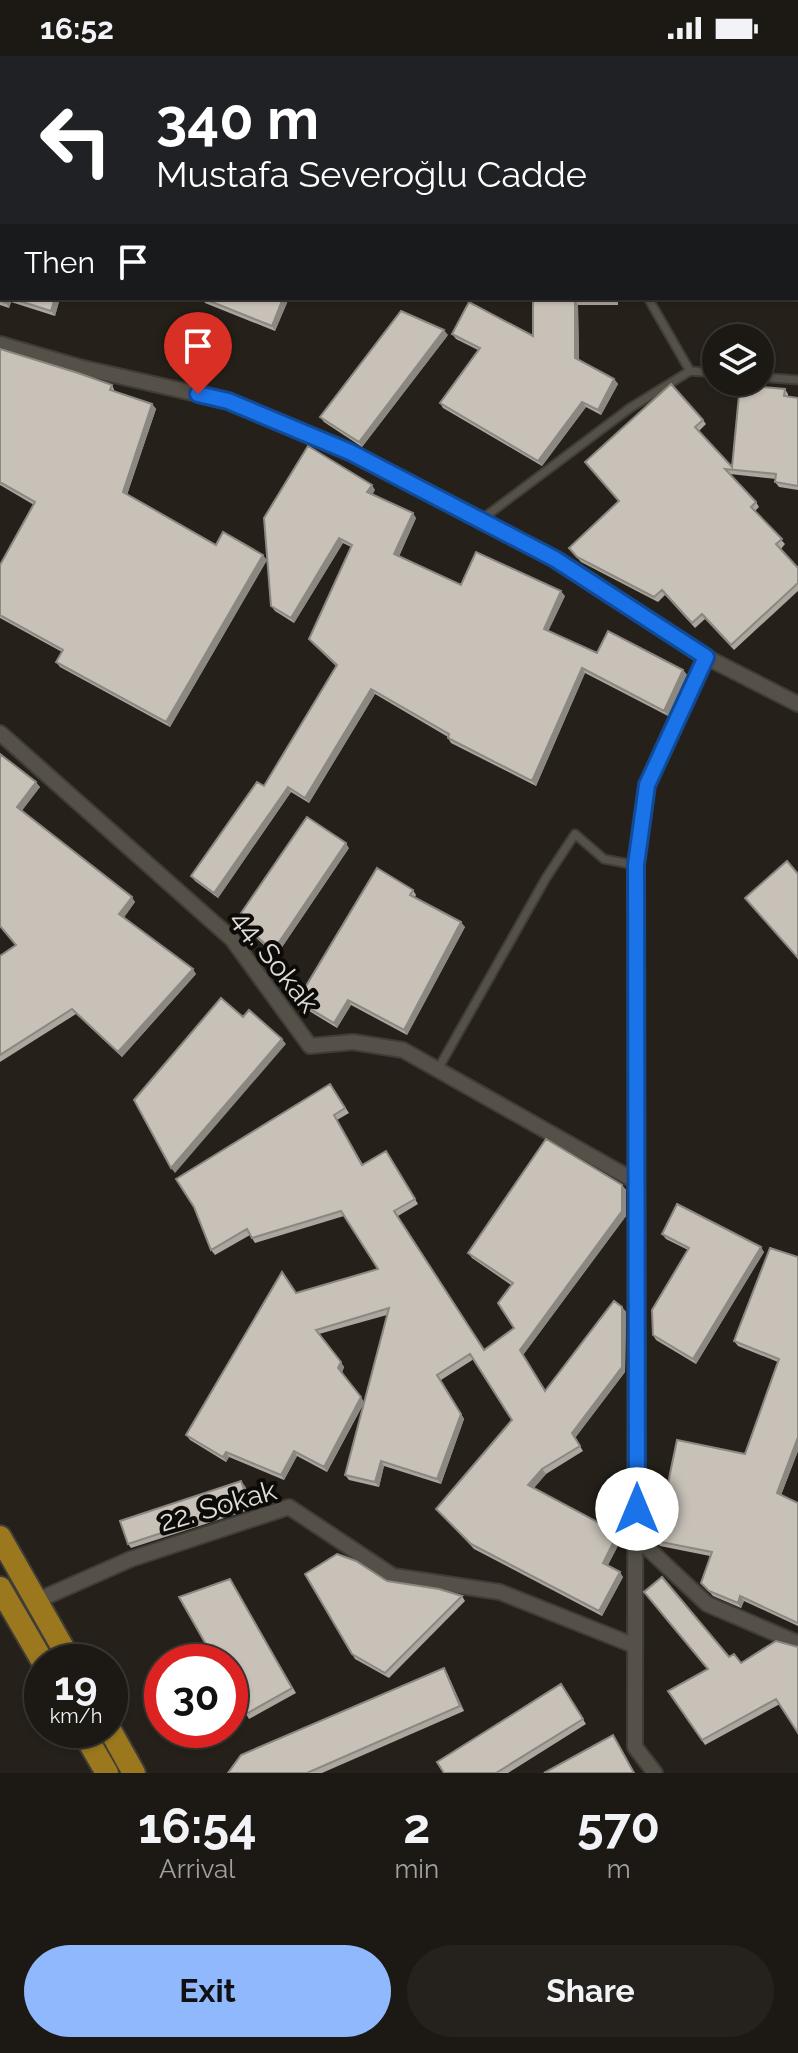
<!DOCTYPE html>
<html lang="en">
<head>
<meta charset="utf-8">
<style>
  body { margin:0; font-family:Raleway,sans-serif; background:#25221d; color:#f1f3f6; height:100vh; display:flex; flex-direction:column; font-size:30px; white-space:nowrap }
  * { box-sizing:border-box; margin:0 }
  p { font-size:26px; color:#a0a0a0 }
  .icon { flex:none; width:44px; height:44px; fill:none; stroke:currentColor; stroke-width:2; stroke-linecap:round; stroke-linejoin:round }
  .map { position:relative; height:1717px; overflow:hidden }
  .side { display:flex; flex-direction:column; background:#1c1914; flex:1 }
  .side>* { flex:none }
  .guide { position:absolute; left:0px; top:0px; width:798px; height:244px; box-shadow:0 2px 6px #0004,0 0 0 2px #3a3834; background:#202124; color:#fff; overflow:hidden }
  .tools { position:absolute; left:702px; top:268px; display:grid; gap:16px }
  .tools a { display:grid; place-items:center; width:72px; height:72px; border-radius:50%; background:#1c1914; box-shadow:0 2px 6px #0004,0 0 0 2px #3a3834; font-size:40px }
  .speed { position:absolute; left:24px; top:1588px; display:flex; gap:16px; font-size:40px; font-weight:700; text-align:center }
  .speed>* { display:grid; place-content:center; width:104px; height:104px; border-radius:50%; background:#1c1914; box-shadow:0 2px 6px #0004,0 0 0 2px #3a3834; line-height:1 }
  .speed small { font-size:20px; font-weight:400 }
  .speed .limit { border:12px solid #d22; background:#fff; color:#111 }
  .pin { position:absolute; display:grid; place-items:center; width:68px; height:68px; color:#fff; margin:-82px -34px; border-radius:50% 50% 50% 0; rotate:-45deg; box-shadow:0 0 8px #0007 }
  .pin .icon { rotate:45deg }
  .me { position:absolute; width:88px; margin:-44px; rotate:0deg; stroke-linejoin:round; filter:drop-shadow(0 0 6px #0008) }
  .turn { display:flex; align-items:center; gap:28px; height:168px; padding:0 24px; font-size:36px }
  .turn .icon { width:104px; height:104px; stroke-width:2.5 }
  .turn b { display:block; font-size:56px; line-height:68px }
  .then { display:flex; align-items:center; height:76px; padding:0 24px; background:#0003; gap:16px; font-size:30px }
  .eta { display:flex; justify-content:space-evenly; align-items:center; height:136px; text-align:center }
  .eta b { font-size:48px; font-weight:700; line-height:56px }
  .primary-button { display:flex; gap:16px; margin-top:auto; padding:16px 24px }
  .primary-button a { flex:1; height:92px; border-radius:48px; background:#90b8fd; color:#111; font-size:32px; font-weight:700; line-height:92px; text-align:center }
  .primary-button a+a { background:#25221d; color:#f1f3f6 }
  .status { display:flex; justify-content:space-between; align-items:center; height:56px; padding:0 40px; background:#1c1914; direction:ltr }
  .status svg { height:22px; fill:currentColor }
  .map>svg:first-child { display:block }
  .lines { fill:none; stroke-linecap:round; stroke-linejoin:round }
  .lane-casing { stroke:#403d38; stroke-width:11 }
  .street-casing { stroke:#403d38; stroke-width:18 }
  .primary-casing { stroke:#403d38; stroke-width:26 }
  .lane { stroke:#555149; stroke-width:7 }
  .street { stroke:#555149; stroke-width:14 }
  .primary { stroke:#9b781d; stroke-width:22 }
  .wall { fill:#aba69e; fill-rule:evenodd }
  .shaded-wall { fill:#8b8781 }
  .building { fill:#c7c1b8; stroke:#8b8781; stroke-width:2 }
  .route-casing { stroke:#114b97; stroke-width:20 }
  .route { stroke:#1a73e8; stroke-width:14 }
  .labels { text-anchor:middle; dominant-baseline:central; stroke-width:8; stroke-linejoin:round; paint-order:stroke }
  .street-label { font-size:28px; fill:#e0ddd8; stroke:#0d0b08 }
</style>
</head>
<body>
<div class="status"><b>16:52</b><svg viewBox="0 0 49 12"><path d="M0 12V9h3v3zM5 12V6h3v6zM10 12V3h3v9zM15 12V0h3v12zM26 1h20v11H26zM47 4h2v5h-2z"/></svg></div>
<div class="map">
<svg width="798" height="1717" viewBox="0 0 798 1717">
  <rect width="100%" height="100%" fill="#25211a"/>
  <g class="lines">
    <g class="lane-casing">
      <path id="lane" d="M 648,242 L 690,315
        M 760,321 L 798,324
        M 482,463 L 630,352 L 690,315 L 716,317
        M 438,1013 L 546,822 L 575,778 L 604,803 L 635,809"/>
    </g>
    <g class="street-casing">
      <path id="street" d="M 0,288 L 79,311 L 228,345 L 350,396 L 555,503 L 706,601 L 798,648
        M 0,677 L 232,883 L 310,990 L 353,986 L 403,994 L 635,1125
        M 637,1482 L 707,1548 L 798,1587
        M 36,1545 L 131,1503 L 289,1451 L 393,1520 L 500,1536 L 633,1589
        M 655,1717 L 635,1691 L 636,809 L 647,729 L 706,601"/>
    </g>
    <g class="primary-casing">
      <path id="primary" d="M 0,1481 L 71,1606
        M 0,1532 L 43,1606
        M 82,1674 L 107,1717
        M 110,1674 L 134,1717"/>
    </g>
    <use href="#lane" class="lane"/>
    <use href="#street" class="street"/>
    <use href="#primary" class="primary"/>
  </g>
  <path class="wall" d="M 0,13 L 60,242 L 55,260 L 11,246 L 9,252 L 0,249 Z
    M 202,242 L 289,242 L 275,275 L 205,247 Z
    M 533,242 L 618,242 L 618,249 L 578,249 L 579,304 L 614,323 L 618,328 L 601,359 L 586,351 L 542,410 L 443,352 L 440,347 L 478,294 L 456,283 L 452,278 L 533,280 Z
    M 448,279 L 362,391 L 324,366 L 320,361 Z
    M 0,293 L 112,329 L 115,336 L 152,348 L 156,353 L 127,439 L 216,489 L 267,504 L 170,671 L 60,611 L 56,606 L 62,596 L 0,562 L 0,509 L 34,449 L 0,429 Z
    M 785,333 L 788,338 L 788,340 L 798,342 L 798,434 L 779,431 L 775,426 L 776,423 L 730,418 L 756,446 L 759,451 L 755,455 L 785,488 L 781,493 L 798,512 L 798,535 L 734,594 L 705,563 L 695,572 L 665,539 L 658,546 L 581,506 L 573,497 L 569,492 L 619,445 L 585,406 L 703,364 L 706,368 L 699,375 L 732,411 Z
    M 375,434 L 372,438 L 416,462 L 399,500 L 461,529 L 565,540 L 548,575 L 597,597 L 683,614 L 687,619 L 668,660 L 585,617 L 536,730 L 451,687 L 448,682 L 448,681 L 375,638 L 309,747 L 291,736 L 218,842 L 195,825 L 191,820 L 264,730 L 336,610 L 313,588 L 309,583 L 351,491 L 343,487 L 294,567 L 275,555 L 271,550 Z
    M 0,698 L 40,731 L 22,754 L 135,846 L 124,861 L 196,918 L 122,1001 L 76,958 L 0,1006 L 0,900 L 16,889 L 0,871 Z
    M 349,792 L 276,900 L 241,868 L 237,863 Z
    M 413,834 L 416,839 L 415,841 L 465,871 L 407,979 L 351,949 L 337,972 L 301,950 L 297,945 Z
    M 330,1028 L 349,1057 L 337,1064 L 363,1109 L 386,1095 L 418,1148 L 398,1160 L 484,1294 L 514,1272 L 511,1229 L 472,1202 L 468,1197 L 622,1129 L 626,1134 L 626,1160 L 523,1299 L 546,1335 L 622,1251 L 626,1256 L 625,1316 L 575,1382 L 583,1395 L 546,1418 L 534,1432 L 622,1482 L 608,1509 L 623,1521 L 602,1560 L 474,1493 L 436,1453 L 512,1364 L 474,1303 L 441,1324 L 464,1363 L 441,1428 L 384,1410 L 379,1431 L 349,1424 L 345,1419 L 364,1347 L 327,1416 L 297,1400 L 284,1424 L 229,1401 L 226,1406 L 190,1384 L 186,1379 L 296,1237 L 378,1213 L 344,1160 L 255,1187 L 250,1179 L 215,1199 L 211,1194 ZM 387,1259 L 364,1346 L 342,1316 L 344,1311 L 319,1278 Z
    M 662,1178 L 764,1196 L 696,1308 L 656,1284 L 653,1279 L 688,1194 L 666,1183 Z
    M 798,1201 L 798,1395 L 781,1439 L 798,1447 L 798,1570 L 744,1545 L 741,1552 L 713,1540 L 701,1527 L 710,1500 L 660,1490 L 656,1485 L 745,1398 L 778,1306 L 738,1290 L 734,1285 Z
    M 245,1430 L 252,1453 L 131,1492 L 128,1488 Z
    M 230,1523 L 296,1637 L 249,1663 L 246,1658 Z
    M 387,1525 L 462,1540 L 465,1545 L 389,1622 L 355,1603 L 352,1598 Z
    M 776,1585 L 780,1648 L 705,1689 L 668,1635 L 729,1601 L 741,1607 Z
    M 444,1612 L 447,1617 L 464,1655 L 322,1717 L 228,1717 Z
    M 561,1628 L 586,1668 L 508,1717 L 444,1717 Z"/>
  <path class="shaded-wall" d="M 8,242 L 11,246 L 9,252 L 6,247 Z
    M 55,242 L 60,242 L 55,260 L 51,255 Z
    M 283,242 L 289,242 L 275,275 L 272,270 Z
    M 575,244 L 578,249 L 579,307 L 575,302 Z
    M 444,274 L 448,279 L 362,391 L 359,386 Z
    M 614,323 L 618,328 L 601,359 L 598,354 Z
    M 582,346 L 586,351 L 542,410 L 538,405 Z
    M 152,348 L 156,353 L 126,441 L 123,436 Z
    M 372,429 L 375,434 L 371,441 L 367,436 Z
    M 413,457 L 416,462 L 398,503 L 394,498 Z
    M 339,482 L 343,487 L 294,567 L 291,562 Z
    M 263,499 L 267,504 L 170,671 L 166,666 Z
    M 561,535 L 565,540 L 547,578 L 544,573 Z
    M 582,612 L 585,617 L 536,730 L 532,725 Z
    M 683,614 L 687,619 L 668,660 L 664,655 Z
    M 371,633 L 375,638 L 309,747 L 305,742 Z
    M 36,726 L 40,731 L 21,756 L 17,751 Z
    M 288,731 L 291,736 L 218,842 L 214,837 Z
    M 346,787 L 349,792 L 276,900 L 273,895 Z
    M 132,841 L 135,846 L 123,863 L 119,858 Z
    M 461,866 L 465,871 L 407,979 L 404,974 Z
    M 193,913 L 196,918 L 122,1001 L 118,996 Z
    M 348,944 L 351,949 L 337,972 L 334,967 Z
    M 282,983 L 286,988 L 175,1117 L 171,1112 Z
    M 622,1129 L 626,1134 L 626,1160 L 523,1299 L 520,1294 Z
    M 761,1191 L 764,1196 L 696,1308 L 693,1303 Z
    M 622,1251 L 626,1256 L 625,1316 L 575,1382 L 583,1395 L 572,1377 Z
    M 341,1306 L 344,1311 L 342,1317 L 338,1312 Z
    M 441,1324 L 464,1363 L 441,1428 L 437,1423 Z
    M 361,1341 L 364,1346 L 327,1416 L 324,1411 Z
    M 798,1381 L 798,1395 L 780,1442 L 777,1437 Z
    M 294,1395 L 297,1400 L 284,1424 L 281,1419 Z
    M 226,1396 L 229,1401 L 226,1406 L 223,1401 Z
    M 381,1405 L 384,1410 L 379,1431 L 375,1426 Z
    M 542,1413 L 546,1418 L 532,1434 L 528,1429 Z
    M 241,1425 L 245,1430 L 252,1453 L 249,1448 Z
    M 618,1477 L 622,1482 L 606,1512 L 603,1507 Z
    M 620,1516 L 623,1521 L 602,1560 L 599,1555 Z
    M 740,1540 L 744,1545 L 741,1552 L 738,1547 Z
    M 444,1612 L 447,1617 L 464,1655 L 460,1650 Z"/>
  <path class="building" d="M 88,0 L 304,0 L 304,2 L 88,2 Z
    M 421,0 L 553,0 L 553,2 L 421,2 Z
    M 608,0 L 670,0 L 670,2 L 606,2 Z
    M 2,12 L 2,242 L 7,242 L 6,247 L 0,245 L 0,13 Z
    M 10,242 L 55,242 L 51,255 Z
    M 202,242 L 283,242 L 272,270 Z
    M 533,242 L 614,242 L 614,244 L 575,244 L 575,302 L 614,323 L 598,354 L 582,346 L 538,405 L 440,347 L 480,292 L 452,278 L 469,246 L 533,280 Z
    M 401,255 L 444,274 L 359,386 L 320,361 Z
    M 0,293 L 78,317 L 112,329 L 110,334 L 152,348 L 123,436 L 216,489 L 223,476 L 263,499 L 166,666 L 56,606 L 63,594 L 0,559 L 0,509 L 35,446 L 0,426 Z
    M 671,328 L 703,364 L 695,371 L 732,411 L 740,329 L 785,333 L 784,340 L 798,342 L 798,430 L 775,426 L 776,418 L 725,413 L 756,446 L 751,451 L 782,483 L 776,488 L 798,512 L 798,527 L 731,589 L 702,558 L 692,567 L 662,534 L 654,541 L 577,501 L 569,492 L 619,445 L 585,406 Z
    M 308,390 L 372,429 L 367,436 L 413,457 L 394,498 L 461,529 L 476,496 L 561,535 L 544,573 L 597,597 L 608,575 L 683,614 L 664,655 L 582,612 L 532,725 L 448,682 L 449,678 L 371,633 L 305,742 L 288,731 L 214,837 L 191,820 L 257,726 L 264,730 L 337,609 L 309,583 L 352,489 L 339,482 L 291,562 L 271,550 L 264,462 Z
    M 0,698 L 36,726 L 17,751 L 132,841 L 119,858 L 193,913 L 118,996 L 72,953 L 0,999 L 0,900 L 16,889 L 0,870 Z
    M 307,761 L 346,787 L 273,895 L 237,863 Z
    M 787,805 L 798,818 L 798,902 L 745,842 Z
    M 377,812 L 413,834 L 410,839 L 461,866 L 404,974 L 348,944 L 334,967 L 297,945 Z
    M 221,942 L 243,961 L 249,954 L 282,983 L 171,1112 L 134,1044 Z
    M 330,1028 L 345,1052 L 334,1059 L 362,1109 L 386,1095 L 415,1143 L 394,1155 L 484,1294 L 514,1272 L 498,1247 L 513,1227 L 468,1197 L 546,1083 L 622,1129 L 622,1155 L 520,1294 L 545,1335 L 614,1245 L 622,1251 L 622,1311 L 572,1377 L 580,1390 L 542,1413 L 528,1429 L 618,1477 L 603,1507 L 620,1516 L 599,1555 L 471,1488 L 436,1453 L 512,1364 L 470,1298 L 437,1319 L 461,1358 L 437,1423 L 381,1405 L 375,1426 L 345,1419 L 389,1252 L 316,1274 L 341,1306 L 338,1312 L 361,1341 L 324,1411 L 294,1395 L 281,1419 L 226,1396 L 223,1401 L 186,1379 L 282,1216 L 296,1237 L 378,1213 L 341,1155 L 252,1182 L 247,1173 L 211,1194 L 194,1151 L 176,1123 Z
    M 677,1148 L 761,1191 L 693,1303 L 653,1279 L 652,1254 L 689,1192 L 662,1178 Z
    M 770,1192 L 798,1201 L 798,1381 L 777,1437 L 798,1447 L 798,1567 L 740,1540 L 738,1547 L 709,1535 L 701,1527 L 712,1496 L 656,1485 L 677,1384 L 745,1398 L 779,1303 L 734,1285 Z
    M 241,1425 L 249,1448 L 128,1488 L 120,1465 Z
    M 337,1498 L 356,1505 L 387,1525 L 439,1533 L 462,1540 L 385,1617 L 352,1598 L 305,1518 Z
    M 662,1521 L 729,1601 L 734,1598 L 741,1607 L 776,1585 L 798,1591 L 798,1677 L 776,1643 L 702,1684 L 668,1635 L 708,1613 L 644,1536 Z
    M 230,1523 L 292,1632 L 246,1658 L 230,1630 L 230,1606 L 216,1606 L 179,1541 Z
    M 444,1612 L 460,1650 L 307,1717 L 228,1717 L 241,1699 Z
    M 561,1628 L 583,1663 L 496,1717 L 444,1717 L 437,1706 Z
    M 613,1679 L 634,1717 L 544,1717 Z"/>
  <g class="lines">
    <g class="route-casing">
      <path id="route" d="M 198,338 L 228,345 L 350,396 L 555,503 L 706,601 L 647,729 L 636,809 L 637,1453"/>
    </g>
    <use href="#route" class="route"/>
  </g>
  <g class="labels">
    <g class="street-label">
      <text transform="translate(275 905) rotate(52)">44. Sokak</text>
      <text transform="translate(218 1450) rotate(-16)">22. Sokak</text>
    </g>
  </g>
</svg>
<div class="tools">
<a><svg class="icon" aria-label="layers" viewBox="0 0 24 24"><path d="M12 4l9 5-9 5-9-5zM3 14l9 5 9-5"/></svg></a>
</div>
<div class="speed"><div>19<small>km/h</small></div><div class="limit">30</div></div>
<div class="pin" style="left:198px;top:338px;background:#d93025"><svg class="icon" aria-label="arrive" viewBox="0 0 24 24"><path d="M6 21V4h12l-3 4 3 4H6"/></svg></div>
<svg class="me" style="left:637px;top:1453px" viewBox="-20 -20 40 40"><circle r="19" fill="#fff"/><path d="M0-13L10 11 0 6-10 11z" fill="#1a73e8"/></svg>
<div class="guide">
<div class="turn"><svg class="icon" aria-label="left" viewBox="0 0 24 24"><path d="M17 20v-9H6M10 6l-5 5 5 5"/></svg><div><b>340 m</b>Mustafa Severoğlu Cadde</div></div>
<div class="then">Then<svg class="icon" aria-label="arrive" viewBox="0 0 24 24"><path d="M6 21V4h12l-3 4 3 4H6"/></svg></div>
</div>
</div>
<section class="side">
<div class="eta">
<div><b>16:54</b><p>Arrival</p></div>
<div><b>2</b><p>min</p></div>
<div><b>570</b><p>m</p></div>
</div>
<div class="primary-button"><a>Exit</a><a>Share</a></div>
</section>
</body>
</html>
